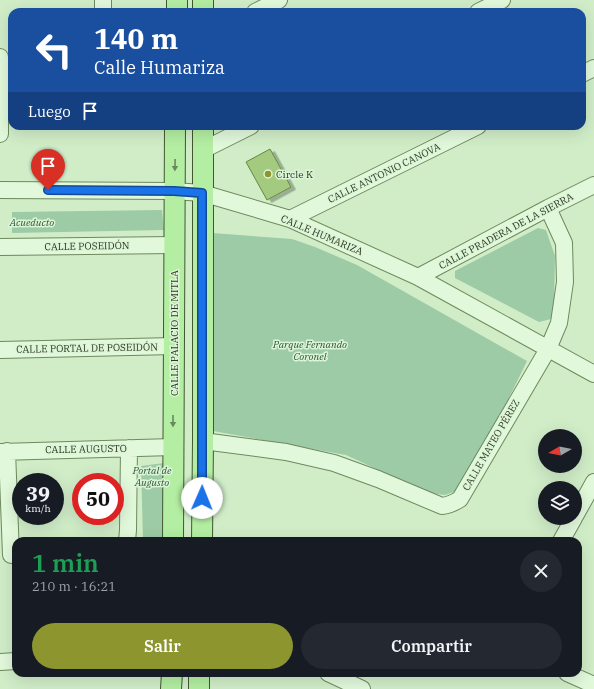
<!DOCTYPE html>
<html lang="es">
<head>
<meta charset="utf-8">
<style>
  body { margin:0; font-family:"IBM Plex Serif",serif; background:#242831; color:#f1f3f6; height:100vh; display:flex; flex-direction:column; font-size:15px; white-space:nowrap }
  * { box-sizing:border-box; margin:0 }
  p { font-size:13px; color:#9ea1a6 }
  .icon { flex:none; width:22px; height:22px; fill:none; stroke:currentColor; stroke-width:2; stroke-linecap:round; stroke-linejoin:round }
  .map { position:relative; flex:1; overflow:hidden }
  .panel { position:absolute; left:12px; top:537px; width:570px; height:140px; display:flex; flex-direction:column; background:#171b24; border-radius:12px; box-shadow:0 4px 16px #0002 }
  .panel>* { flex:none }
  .top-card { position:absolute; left:8px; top:8px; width:578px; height:122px; border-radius:12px; box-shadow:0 4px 16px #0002; background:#1a4fa0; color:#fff; overflow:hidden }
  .needle { width:26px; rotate:261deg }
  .buttons { position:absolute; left:538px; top:429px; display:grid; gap:8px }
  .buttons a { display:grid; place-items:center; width:44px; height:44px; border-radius:50%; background:#171b24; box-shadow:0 4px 16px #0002; font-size:20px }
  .speed { position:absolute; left:12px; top:473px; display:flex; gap:8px; font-size:20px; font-weight:700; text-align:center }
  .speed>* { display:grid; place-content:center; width:52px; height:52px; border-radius:50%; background:#171b24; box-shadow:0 4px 16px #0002; line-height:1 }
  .speed small { font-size:10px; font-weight:400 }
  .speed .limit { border:6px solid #d22; background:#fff; color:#111 }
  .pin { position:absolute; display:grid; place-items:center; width:34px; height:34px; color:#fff; margin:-41px -17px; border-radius:50% 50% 50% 0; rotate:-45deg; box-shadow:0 0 4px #0007 }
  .pin .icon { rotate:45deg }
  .me { position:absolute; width:44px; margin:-22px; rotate:1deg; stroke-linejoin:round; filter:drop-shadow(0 0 3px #0008) }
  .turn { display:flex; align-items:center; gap:14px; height:84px; padding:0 20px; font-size:18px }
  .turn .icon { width:52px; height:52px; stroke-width:2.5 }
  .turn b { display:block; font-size:28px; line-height:34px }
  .then { display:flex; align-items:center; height:38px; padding:0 20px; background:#0003; gap:8px; font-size:15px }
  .round { display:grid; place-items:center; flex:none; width:42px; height:42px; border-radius:21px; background:#242831 }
  .headline { display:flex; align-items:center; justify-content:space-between; height:68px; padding:0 20px }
  h1 { font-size:24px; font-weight:600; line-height:30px; color:#1e9e55 }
  .primary-button { display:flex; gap:8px; margin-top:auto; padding:8px 20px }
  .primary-button a { flex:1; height:46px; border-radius:24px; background:#8d952f; color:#fff; font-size:16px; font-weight:600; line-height:46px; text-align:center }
  .primary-button a+a { background:#242831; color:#f1f3f6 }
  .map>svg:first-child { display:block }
  .green { fill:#9ccba5 }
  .building { fill:#a4ca7f; stroke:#668744; filter:url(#shadow) }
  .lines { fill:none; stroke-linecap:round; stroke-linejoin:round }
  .minor-casing { stroke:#6e895d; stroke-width:18 }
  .major-casing { stroke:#425731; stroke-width:22 }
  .minor { stroke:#e1f8db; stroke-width:16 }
  .major { stroke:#b3eea2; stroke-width:20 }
  .oneway { fill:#688a5a }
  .route-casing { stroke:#114b97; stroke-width:10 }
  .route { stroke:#1a73e8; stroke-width:7 }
  .poi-dot { fill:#8d952f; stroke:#ddf5d7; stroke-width:1.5 }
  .labels { text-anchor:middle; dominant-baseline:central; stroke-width:3; stroke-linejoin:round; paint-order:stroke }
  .street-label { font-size:10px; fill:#2b3920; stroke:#ddf5d7 }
  .poi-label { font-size:10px; fill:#2b3920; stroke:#ddf5d7; text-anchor:start }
  .park-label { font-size:10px; font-style:italic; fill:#285537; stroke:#ddf5d7 }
</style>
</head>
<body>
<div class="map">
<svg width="594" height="689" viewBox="0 0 594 689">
  <defs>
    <filter id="shadow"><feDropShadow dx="4.5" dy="2.5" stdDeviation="0" flood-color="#0004"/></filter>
  </defs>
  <rect width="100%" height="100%" fill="#d0edc8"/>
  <path class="green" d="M 162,210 L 164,230 L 12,233 L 12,212 Z
    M 538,228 L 546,230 L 555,256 L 554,308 L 551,319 L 539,322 L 455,278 L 455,271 Z
    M 212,233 L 292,239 L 315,247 L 357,265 L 527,361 L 470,478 L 459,490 L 445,495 L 429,493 L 346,455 L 213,431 Z
    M 164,463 L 162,541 L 143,541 L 141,466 Z"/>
  <path class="building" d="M 270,149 L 291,187 L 267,200 L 246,162 Z"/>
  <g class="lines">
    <g class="minor-casing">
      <path id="minor" d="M 103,12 L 103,0
        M 255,12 L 279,0
        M 478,12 L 502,0
        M 0,57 L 0,134
        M 582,74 L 594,68
        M 203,150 L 251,126
        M 0,190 L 174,191 L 202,193 L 290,219 L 418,277 L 594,374
        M 290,219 L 478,126
        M 0,247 L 174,245
        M 418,277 L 548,208 L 594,185
        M 0,350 L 174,346
        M 203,441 L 286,452 L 334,463 L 378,479 L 442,506 C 450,505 454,503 460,499 L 548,349 L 559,323 L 565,282 L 564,243 L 548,208
        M 7,451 L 11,555
        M 0,452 L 173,447
        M 575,516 L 594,482
        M 127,541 L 128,530 L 129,448
        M 561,541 L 574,518
        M 0,662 L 16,661
        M 328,673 L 362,689
        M 567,673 L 594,685"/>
    </g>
    <g class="major-casing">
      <path id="major" d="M 177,12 L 177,0
        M 203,12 L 203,0
        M 173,541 L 175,126
        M 202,541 L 203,441 L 203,126
        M 171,689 L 172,673
        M 199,689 L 199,673"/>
    </g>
    <use href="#minor" class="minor"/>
    <use href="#major" class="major"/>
  </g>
  <defs><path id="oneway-solid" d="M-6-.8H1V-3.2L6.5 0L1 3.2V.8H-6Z"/></defs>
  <g class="oneway">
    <use href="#oneway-solid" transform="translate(175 165) rotate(91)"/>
    <use href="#oneway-solid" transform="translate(173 421) rotate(90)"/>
  </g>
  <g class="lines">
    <g class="route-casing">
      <path id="route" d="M 48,190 L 174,191 L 202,193 L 202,498"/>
    </g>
    <use href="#route" class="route"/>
  </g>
  <circle class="poi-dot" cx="268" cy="174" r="4"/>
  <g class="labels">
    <g class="street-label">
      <text transform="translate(384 173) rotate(-26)">CALLE ANTONIO CANOVA</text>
      <text transform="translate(506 231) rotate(-28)">CALLE PRADERA DE LA SIERRA</text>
      <text transform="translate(322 235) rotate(23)">CALLE HUMARIZA</text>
      <text transform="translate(87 246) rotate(-1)">CALLE POSEIDÓN</text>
      <text transform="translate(174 333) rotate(-90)">CALLE PALACIO DE MITLA</text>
      <text transform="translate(87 348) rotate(-1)">CALLE PORTAL DE POSEIDÓN</text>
      <text transform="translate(491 445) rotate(-60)">CALLE MATEO PÉREZ</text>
      <text transform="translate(86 449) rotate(-1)">CALLE AUGUSTO</text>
    </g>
    <g class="poi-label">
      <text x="276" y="174">Circle K</text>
    </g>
    <g class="park-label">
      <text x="32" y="222">Acueducto</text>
      <text x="310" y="344">Parque Fernando<tspan x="310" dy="12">Coronel</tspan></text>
      <text x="152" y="470">Portal de<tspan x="152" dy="12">Augusto</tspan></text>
    </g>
  </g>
</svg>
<div class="buttons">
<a><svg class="needle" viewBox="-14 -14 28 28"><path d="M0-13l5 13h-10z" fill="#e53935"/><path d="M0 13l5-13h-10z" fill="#9ea1a6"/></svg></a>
<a><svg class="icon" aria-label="layers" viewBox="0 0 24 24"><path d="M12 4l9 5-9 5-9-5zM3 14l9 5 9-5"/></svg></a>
</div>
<div class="speed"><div>39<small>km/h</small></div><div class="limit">50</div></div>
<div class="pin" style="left:48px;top:190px;background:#d93025"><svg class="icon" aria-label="arrive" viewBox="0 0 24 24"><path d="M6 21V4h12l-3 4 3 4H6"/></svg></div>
<svg class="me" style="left:202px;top:498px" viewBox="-20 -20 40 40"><circle r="19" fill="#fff"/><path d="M0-13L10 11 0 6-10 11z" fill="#1a73e8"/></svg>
<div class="top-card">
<div class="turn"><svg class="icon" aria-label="left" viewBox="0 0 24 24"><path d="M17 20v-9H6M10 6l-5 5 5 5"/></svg><div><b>140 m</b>Calle Humariza</div></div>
<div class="then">Luego<svg class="icon" aria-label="arrive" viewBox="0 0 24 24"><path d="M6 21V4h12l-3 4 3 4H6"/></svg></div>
</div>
<section class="panel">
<div class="headline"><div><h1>1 min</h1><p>210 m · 16:21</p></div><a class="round"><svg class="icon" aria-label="close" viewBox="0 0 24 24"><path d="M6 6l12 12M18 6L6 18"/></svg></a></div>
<div class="primary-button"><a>Salir</a><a>Compartir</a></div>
</section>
</div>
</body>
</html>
